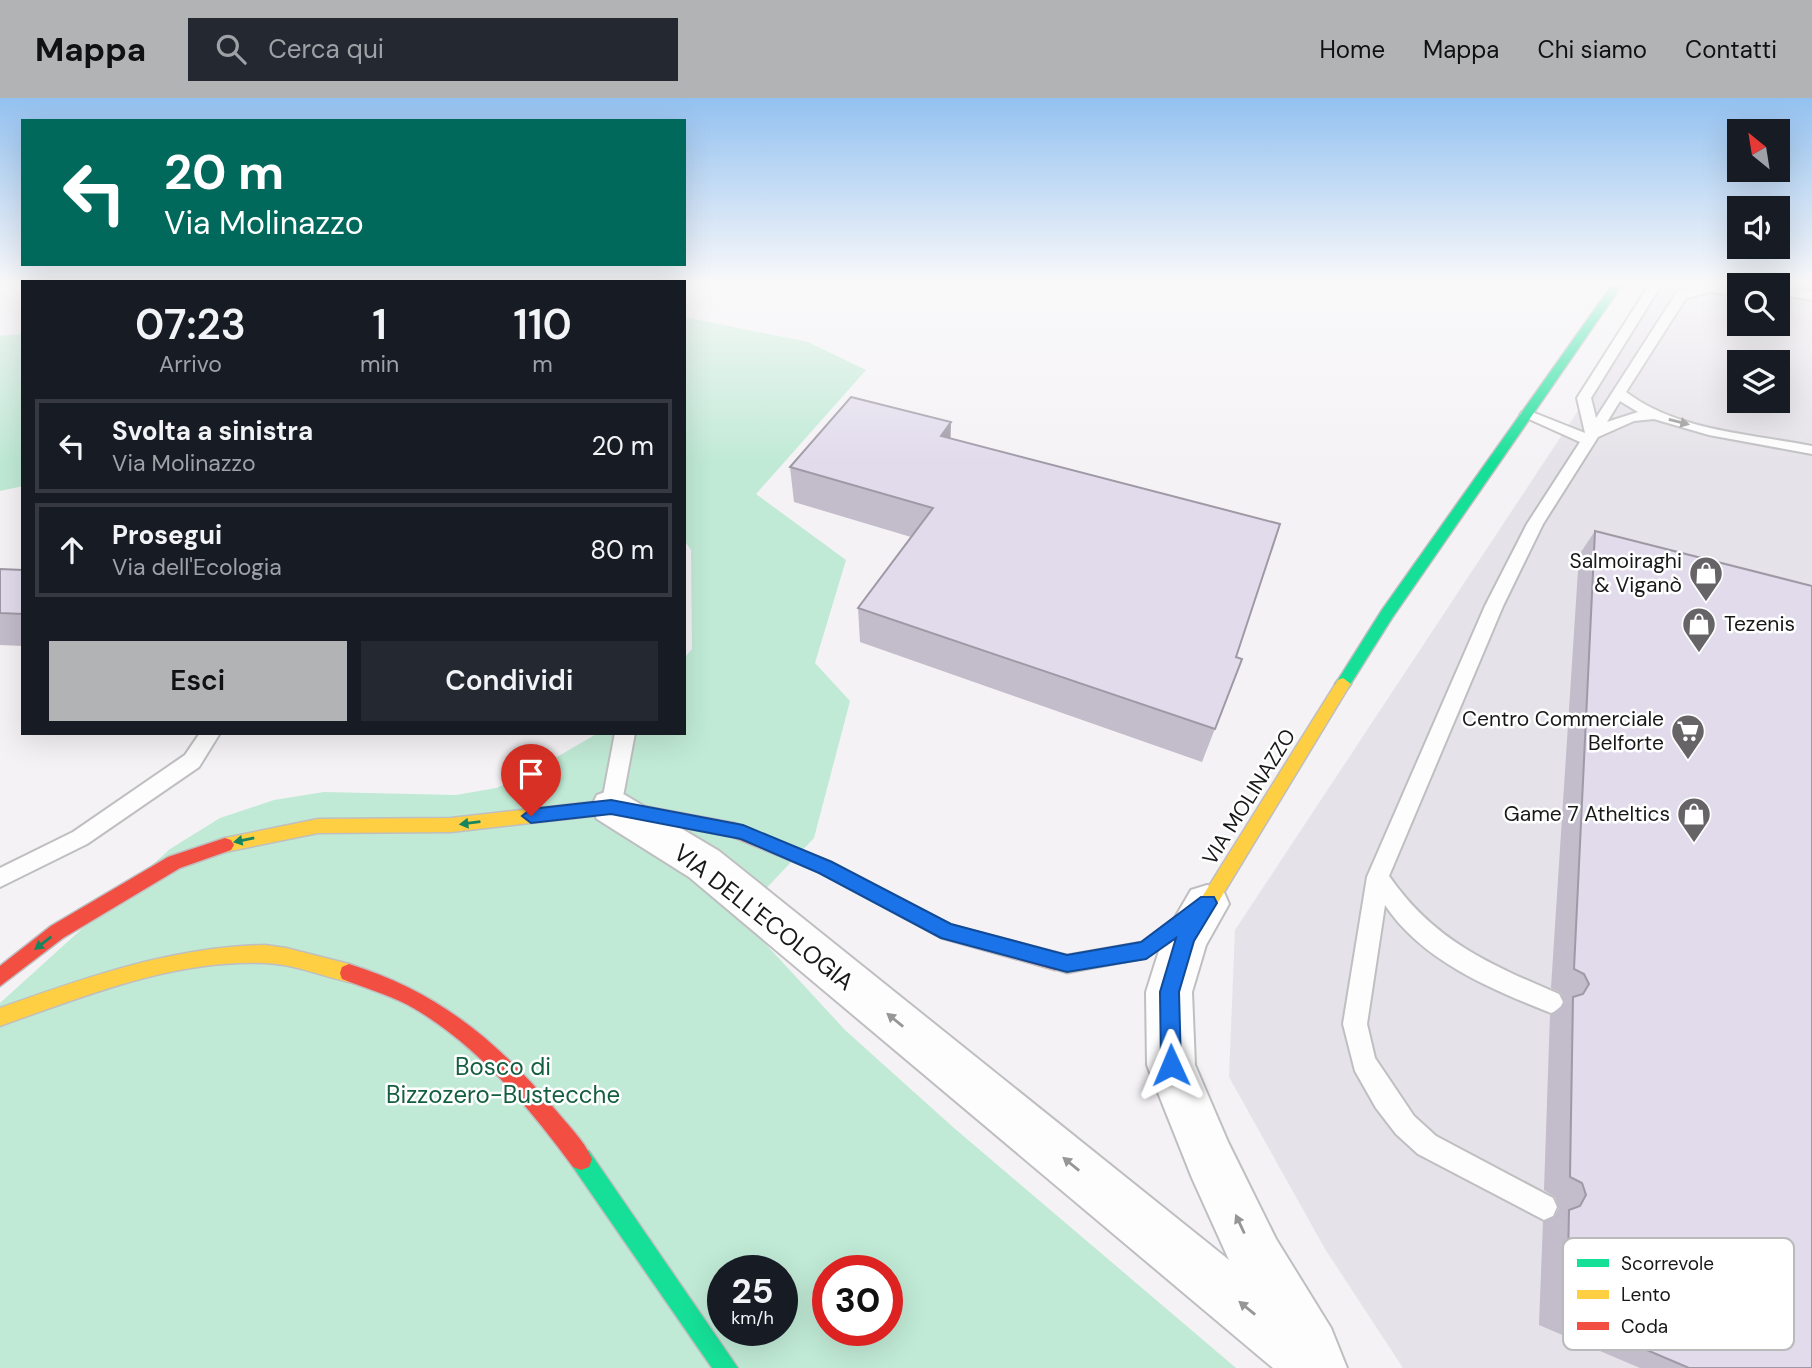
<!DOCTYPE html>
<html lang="it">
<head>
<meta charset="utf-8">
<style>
  body { margin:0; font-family:"DM Sans",sans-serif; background:#242831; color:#f1f3f6; height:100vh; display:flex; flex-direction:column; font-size:26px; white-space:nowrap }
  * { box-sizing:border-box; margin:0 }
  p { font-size:23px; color:#9ea1a6 }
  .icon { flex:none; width:38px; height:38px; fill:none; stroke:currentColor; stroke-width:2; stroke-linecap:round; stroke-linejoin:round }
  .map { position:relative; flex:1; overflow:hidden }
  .sheet { position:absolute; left:21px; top:182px; width:665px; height:455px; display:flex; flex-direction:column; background:#171b24; border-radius:0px; box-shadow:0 7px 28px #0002 }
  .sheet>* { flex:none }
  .banner { position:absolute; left:21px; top:21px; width:665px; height:147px; border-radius:0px; box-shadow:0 7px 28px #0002; background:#00695c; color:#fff; overflow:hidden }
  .needle { width:46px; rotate:330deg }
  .fabs { position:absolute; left:1727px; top:21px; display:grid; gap:14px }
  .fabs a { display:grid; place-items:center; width:63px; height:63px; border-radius:0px; background:#171b24; box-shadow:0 7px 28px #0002; font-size:35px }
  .speed { position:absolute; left:707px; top:1157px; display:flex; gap:14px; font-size:35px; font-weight:700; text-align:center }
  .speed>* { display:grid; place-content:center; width:91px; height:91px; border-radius:50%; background:#171b24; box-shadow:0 7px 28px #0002; line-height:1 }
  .speed small { font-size:18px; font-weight:400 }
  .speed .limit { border:10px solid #d22; background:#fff; color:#111 }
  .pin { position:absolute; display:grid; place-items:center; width:60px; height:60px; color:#fff; margin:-72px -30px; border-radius:50% 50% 50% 0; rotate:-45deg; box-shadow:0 0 7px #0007 }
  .pin .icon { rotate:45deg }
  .me { position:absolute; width:77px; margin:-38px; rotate:359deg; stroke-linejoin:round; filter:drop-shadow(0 0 5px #0008) }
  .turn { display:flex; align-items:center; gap:24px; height:147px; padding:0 28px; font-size:32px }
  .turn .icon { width:91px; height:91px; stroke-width:2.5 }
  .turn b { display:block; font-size:49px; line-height:60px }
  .eta { display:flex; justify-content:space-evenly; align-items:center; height:119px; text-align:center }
  .eta b { font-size:42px; font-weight:600; line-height:49px }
  .cta { display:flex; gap:14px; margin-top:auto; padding:14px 28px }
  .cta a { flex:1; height:80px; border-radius:0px; background:#b2b3b5; color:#111; font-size:28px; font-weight:600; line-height:80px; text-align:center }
  .cta a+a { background:#242831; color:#f1f3f6 }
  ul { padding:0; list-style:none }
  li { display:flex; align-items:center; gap:21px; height:94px; margin:0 14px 10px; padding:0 14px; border:4px solid #363941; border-radius:0px }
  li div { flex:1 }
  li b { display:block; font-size:26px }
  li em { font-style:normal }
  header { display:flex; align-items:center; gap:42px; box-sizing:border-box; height:98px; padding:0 35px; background:#b2b3b5; color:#111 }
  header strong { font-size:33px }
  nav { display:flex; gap:38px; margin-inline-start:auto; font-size:24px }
  .search { width:490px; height:63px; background:#242831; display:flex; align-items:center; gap:18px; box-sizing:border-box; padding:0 24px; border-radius:0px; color:#9ea1a6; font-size:26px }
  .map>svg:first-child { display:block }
  .built { fill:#e5e2e9; fill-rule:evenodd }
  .green { fill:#c0ead6; fill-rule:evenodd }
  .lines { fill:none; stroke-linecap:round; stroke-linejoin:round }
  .lane-casing { stroke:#bfbec0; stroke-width:4 }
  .street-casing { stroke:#bfbec0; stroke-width:4 }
  .fast-casing { stroke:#bfbec0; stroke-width:3 }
  .slow-casing { stroke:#bfbec0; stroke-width:3 }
  .jam-casing { stroke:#bfbec0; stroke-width:3 }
  .lane { fill:#fdfdfe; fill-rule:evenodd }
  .street { fill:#fdfdfe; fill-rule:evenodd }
  .fast { fill:#16e098; fill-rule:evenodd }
  .slow { fill:#ffcf43; fill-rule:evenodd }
  .jam { fill:#f24e42; fill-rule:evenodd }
  .wall { fill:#c2bccb }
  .shaded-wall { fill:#9e99a5 }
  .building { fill:#e1dbec; stroke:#9e99a5; stroke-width:2 }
  .oneway { fill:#969697 }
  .oneway2 { fill:#17865f }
  .route { fill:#1a73e8; stroke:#114b97; stroke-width:2 }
  .labels { text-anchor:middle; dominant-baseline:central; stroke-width:5; stroke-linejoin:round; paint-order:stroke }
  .poi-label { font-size:21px; fill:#191819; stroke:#fff; text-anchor:end }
  .street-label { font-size:21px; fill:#191819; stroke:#fff }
  .near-street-label { font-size:24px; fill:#191819; stroke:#fff }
  .near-park-label { font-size:24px; fill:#155f41; stroke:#fff }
  .key { fill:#fff; stroke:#bababa; stroke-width:2 }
  .key-label { font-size:19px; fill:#191819 }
</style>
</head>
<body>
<header>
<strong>Mappa</strong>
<div class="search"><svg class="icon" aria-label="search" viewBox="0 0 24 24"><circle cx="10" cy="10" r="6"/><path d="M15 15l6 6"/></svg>Cerca qui</div>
<nav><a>Home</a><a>Mappa</a><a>Chi siamo</a><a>Contatti</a></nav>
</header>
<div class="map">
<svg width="1812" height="1270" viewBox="0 0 1812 1270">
  <rect width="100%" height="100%" fill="#f4f2f5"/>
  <path class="built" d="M 1661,187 L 1812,187 L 1812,1270 L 1403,1270 L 1325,1151 L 1229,979 L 1235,832 ZM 1740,187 L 1778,187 L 1778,226 L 1740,226 ZM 1740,264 L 1778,264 L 1778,303 L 1740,303 Z"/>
  <path class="green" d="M 684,219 L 808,244 L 866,272 L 756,396 L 846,462 L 815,565 L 850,603 L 814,740 L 740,818 L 845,932 L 954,1030 L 1236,1270 L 0,1270 L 0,905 L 170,751 L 220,720 L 274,702 L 324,694 L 456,697 L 496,690 L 521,680 L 598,635 L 684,635 L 684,560 L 692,551 L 691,452 L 684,442 ZM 723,1172 L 782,1172 L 782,1232 L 723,1232 ZM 828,1172 L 887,1172 L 887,1232 L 828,1232 Z
    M 23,236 L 23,388 L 0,393 L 0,238 Z"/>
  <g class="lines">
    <g class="lane-casing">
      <path id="lane" d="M 1649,187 L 1661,187 L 1591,300 L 1596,320 L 1677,194 L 1709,187 L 1740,190 L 1740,198 L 1711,194 L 1686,200 L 1626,294 C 1677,333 1751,336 1812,348 L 1812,356 L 1709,337 L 1654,321 L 1634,323 L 1598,339 L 1543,426 L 1503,508 L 1389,778 C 1434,843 1489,866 1559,896 L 1563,904 L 1559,912 L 1551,915 C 1491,891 1422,863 1385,807 L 1367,926 L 1375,960 L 1414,1018 L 1436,1038 L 1553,1100 L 1557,1109 L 1553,1118 L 1544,1122 L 1418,1056 L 1396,1036 L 1376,1010 L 1355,973 L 1343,926 L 1367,779 L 1485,508 L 1527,426 L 1580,344 L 1520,317 L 1522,314 L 1532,314 L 1585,335 L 1577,300 ZM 1620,303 L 1638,314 L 1607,324 Z
        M 1778,188 L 1812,194 L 1812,202 L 1778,196 Z
        M 200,635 L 220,635 L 199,669 L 87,746 L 0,789 L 0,770 L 73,734 L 185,657 Z
        M 615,635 L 635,635 L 621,709 L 618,715 L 611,717 L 604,715 L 601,709 Z"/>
    </g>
    <g class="street-casing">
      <path id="street" d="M 611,692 L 625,697 L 719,753 L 1229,1162 L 1192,1080 L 1147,967 L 1146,894 L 1163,840 L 1191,792 L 1207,787 L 1223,792 L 1229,806 L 1206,847 L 1192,894 L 1195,967 L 1228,1044 L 1276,1141 L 1331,1230 L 1347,1270 L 1273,1270 L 689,779 L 597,721 L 591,709 L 597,697 Z"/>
    </g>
    <g class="fast-casing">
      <path id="fast" d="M 1612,187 L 1622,187 L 1392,520 L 1348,590 L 1338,590 L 1335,586 L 1338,582 L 1382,512 Z
        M 581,1050 L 589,1053 L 738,1270 L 712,1270 L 573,1069 L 570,1061 L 573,1053 Z"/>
    </g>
    <g class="slow-casing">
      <path id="slow" d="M 1343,580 L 1351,586 L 1348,590 L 1214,811 L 1146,860 L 1067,875 L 1048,869 L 1046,863 L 1048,857 L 1055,854 L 1067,857 L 1142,844 L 1202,799 L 1338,582 Z
        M 611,702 L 734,725 L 740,727 L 743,732 L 740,737 L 734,739 L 611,716 L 451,734 L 318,735 L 225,754 L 219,752 L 216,747 L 219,742 L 225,740 L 318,721 L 451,720 Z
        M 265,847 L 286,850 L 349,866 L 356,869 L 358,875 L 356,881 L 349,884 C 321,878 294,866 265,865 C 174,861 85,898 0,928 L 0,910 C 87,879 172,849 265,847 Z"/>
    </g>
    <g class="jam-casing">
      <path id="jam" d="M 734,725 L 831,764 L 951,827 L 1055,854 L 1062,857 L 1064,863 L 1062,869 L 1055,872 L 941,840 L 819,774 L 728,737 L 725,732 L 728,727 Z
        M 225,740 L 231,742 L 234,747 L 231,752 L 180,770 L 63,840 L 0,888 L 0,868 L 51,828 L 168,759 Z
        M 349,866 C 436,893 494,940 553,1009 C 566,1025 584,1042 592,1061 L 589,1069 L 581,1072 L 573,1069 C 528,1008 475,944 408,907 C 386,896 365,890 342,881 L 340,875 L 342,869 Z"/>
    </g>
    <use href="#lane" class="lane"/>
    <use href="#street" class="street"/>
    <use href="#fast" class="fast"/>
    <use href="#slow" class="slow"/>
    <use href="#jam" class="jam"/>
  </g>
  <path class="wall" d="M 951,341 L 1236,559 L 1242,561 L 1202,664 L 860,544 L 858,510 L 911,439 L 794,404 L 790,369 Z
    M 1595,433 L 1812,1270 L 1640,1270 L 1539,1227 L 1543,1124 L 1555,1118 L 1559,1110 L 1555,1099 L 1544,1092 L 1550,917 L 1565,905 L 1561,895 L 1551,890 L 1579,457 Z
    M 0,471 L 23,472 L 23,548 L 0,547 Z"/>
  <path class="shaded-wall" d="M 951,324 L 950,359 L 941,338 Z"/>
  <path class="building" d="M 851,299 L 951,324 L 941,338 L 1280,426 L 1236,559 L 1242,561 L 1215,631 L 858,510 L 933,410 L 790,369 Z
    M 1595,433 L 1812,488 L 1812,1270 L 1689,1270 L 1567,1218 L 1569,1112 L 1580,1108 L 1586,1097 L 1582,1085 L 1570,1079 L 1573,899 L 1583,896 L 1589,886 L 1584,876 L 1574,871 Z
    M 0,471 L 23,472 L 23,516 L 0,515 Z"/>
  <defs><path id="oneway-solid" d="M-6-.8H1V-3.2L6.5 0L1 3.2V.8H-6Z" transform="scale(1.75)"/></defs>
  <g class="oneway">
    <use href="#oneway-solid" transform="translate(1679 324) rotate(14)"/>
    <use href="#oneway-solid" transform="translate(895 922) rotate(-141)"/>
    <use href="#oneway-solid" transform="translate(1071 1066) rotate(-141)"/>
    <use href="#oneway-solid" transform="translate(1240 1126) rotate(-115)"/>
    <use href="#oneway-solid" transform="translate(1247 1210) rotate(-141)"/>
  </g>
  <g class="oneway2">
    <use href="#oneway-solid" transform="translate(470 725) rotate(173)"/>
    <use href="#oneway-solid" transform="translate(244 742) rotate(168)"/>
    <use href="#oneway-solid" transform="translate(43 845) rotate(142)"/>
  </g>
  <linearGradient id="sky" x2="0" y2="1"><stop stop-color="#93c1f0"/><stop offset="0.51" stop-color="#faf9fa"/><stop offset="1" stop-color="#faf9fa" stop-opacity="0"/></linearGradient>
  <rect width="1812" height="364" fill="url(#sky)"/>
  <path class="route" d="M 611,702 L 743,727 L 832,764 L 951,826 L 1067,857 L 1141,844 L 1201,799 L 1214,799 L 1217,805 L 1194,843 L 1179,894 L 1181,967 L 1178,974 L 1171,977 L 1164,974 L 1161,967 L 1160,894 L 1176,840 L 1146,861 L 1067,874 L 941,840 L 819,775 L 741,741 L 611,716 L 531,725 L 522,718 L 531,711 Z"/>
  <defs>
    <g id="shop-pin" transform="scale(1.75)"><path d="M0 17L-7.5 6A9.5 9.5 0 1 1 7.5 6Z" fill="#666466" stroke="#fff"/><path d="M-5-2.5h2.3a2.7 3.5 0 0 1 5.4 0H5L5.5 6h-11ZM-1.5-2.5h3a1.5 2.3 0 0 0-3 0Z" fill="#fff"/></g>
    <g id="supermarket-pin" transform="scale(1.75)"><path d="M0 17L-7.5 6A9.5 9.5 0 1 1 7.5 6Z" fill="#666466" stroke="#fff"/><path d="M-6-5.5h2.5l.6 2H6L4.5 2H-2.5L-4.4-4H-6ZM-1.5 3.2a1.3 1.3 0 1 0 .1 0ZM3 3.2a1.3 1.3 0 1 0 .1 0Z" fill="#fff"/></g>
  </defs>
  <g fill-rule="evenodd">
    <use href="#shop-pin" x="1706" y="475"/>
    <use href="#shop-pin" x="1699" y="526"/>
    <use href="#supermarket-pin" x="1688" y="633"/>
    <use href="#shop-pin" x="1694" y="716"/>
  </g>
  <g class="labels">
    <g class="poi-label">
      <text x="1682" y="463">Salmoiraghi<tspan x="1682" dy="24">&amp; Viganò</tspan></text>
      <text x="1724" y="526" text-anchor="start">Tezenis</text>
      <text x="1664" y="621">Centro Commerciale<tspan x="1664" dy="24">Belforte</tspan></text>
      <text x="1670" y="716">Game 7 Atheltics</text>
    </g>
    <g class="street-label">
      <text transform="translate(1249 699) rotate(-58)">VIA MOLINAZZO</text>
    </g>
    <g class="near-street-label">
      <text transform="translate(764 819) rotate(38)">VIA DELL'ECOLOGIA</text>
    </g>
    <g class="near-park-label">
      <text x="503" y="968">Bosco di<tspan x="503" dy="28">Bizzozero-Bustecche</tspan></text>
    </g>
  </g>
  <rect x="1563" y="1140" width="231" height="112" rx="10" class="key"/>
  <rect x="1577" y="1161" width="32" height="8" fill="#16e098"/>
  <rect x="1577" y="1192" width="32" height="9" fill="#ffcf43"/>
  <rect x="1577" y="1224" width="32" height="8" fill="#f24e42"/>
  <g class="key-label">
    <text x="1621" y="1172">Scorrevole</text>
    <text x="1621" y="1203">Lento</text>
    <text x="1621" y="1235">Coda</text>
  </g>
</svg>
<div class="fabs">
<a><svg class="needle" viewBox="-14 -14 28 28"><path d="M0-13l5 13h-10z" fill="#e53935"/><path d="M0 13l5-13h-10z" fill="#9ea1a6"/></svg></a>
<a><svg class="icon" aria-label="sound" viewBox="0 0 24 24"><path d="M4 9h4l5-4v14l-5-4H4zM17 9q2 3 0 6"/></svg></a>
<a><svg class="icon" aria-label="search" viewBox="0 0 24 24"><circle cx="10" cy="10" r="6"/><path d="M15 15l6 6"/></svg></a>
<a><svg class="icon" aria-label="layers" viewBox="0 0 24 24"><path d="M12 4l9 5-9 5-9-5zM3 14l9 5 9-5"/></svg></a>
</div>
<div class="speed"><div>25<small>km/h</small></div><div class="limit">30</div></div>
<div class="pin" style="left:531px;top:718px;background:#d93025"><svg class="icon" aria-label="arrive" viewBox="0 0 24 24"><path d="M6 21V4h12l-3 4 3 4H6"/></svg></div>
<svg class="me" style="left:1171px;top:967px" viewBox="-20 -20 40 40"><path d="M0-17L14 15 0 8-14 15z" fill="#1a73e8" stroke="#fff" stroke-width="4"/></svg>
<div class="banner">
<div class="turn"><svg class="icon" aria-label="left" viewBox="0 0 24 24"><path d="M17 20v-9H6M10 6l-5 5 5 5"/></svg><div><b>20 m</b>Via Molinazzo</div></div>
</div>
<section class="sheet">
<div class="eta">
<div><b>07:23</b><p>Arrivo</p></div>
<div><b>1</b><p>min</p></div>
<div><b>110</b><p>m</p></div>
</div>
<ul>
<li><svg class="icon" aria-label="left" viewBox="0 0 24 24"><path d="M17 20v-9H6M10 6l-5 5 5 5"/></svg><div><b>Svolta a sinistra</b><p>Via Molinazzo</p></div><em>20 m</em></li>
<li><svg class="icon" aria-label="ahead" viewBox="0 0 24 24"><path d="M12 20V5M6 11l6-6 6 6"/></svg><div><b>Prosegui</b><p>Via dell'Ecologia</p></div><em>80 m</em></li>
</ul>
<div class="cta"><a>Esci</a><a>Condividi</a></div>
</section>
</div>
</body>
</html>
